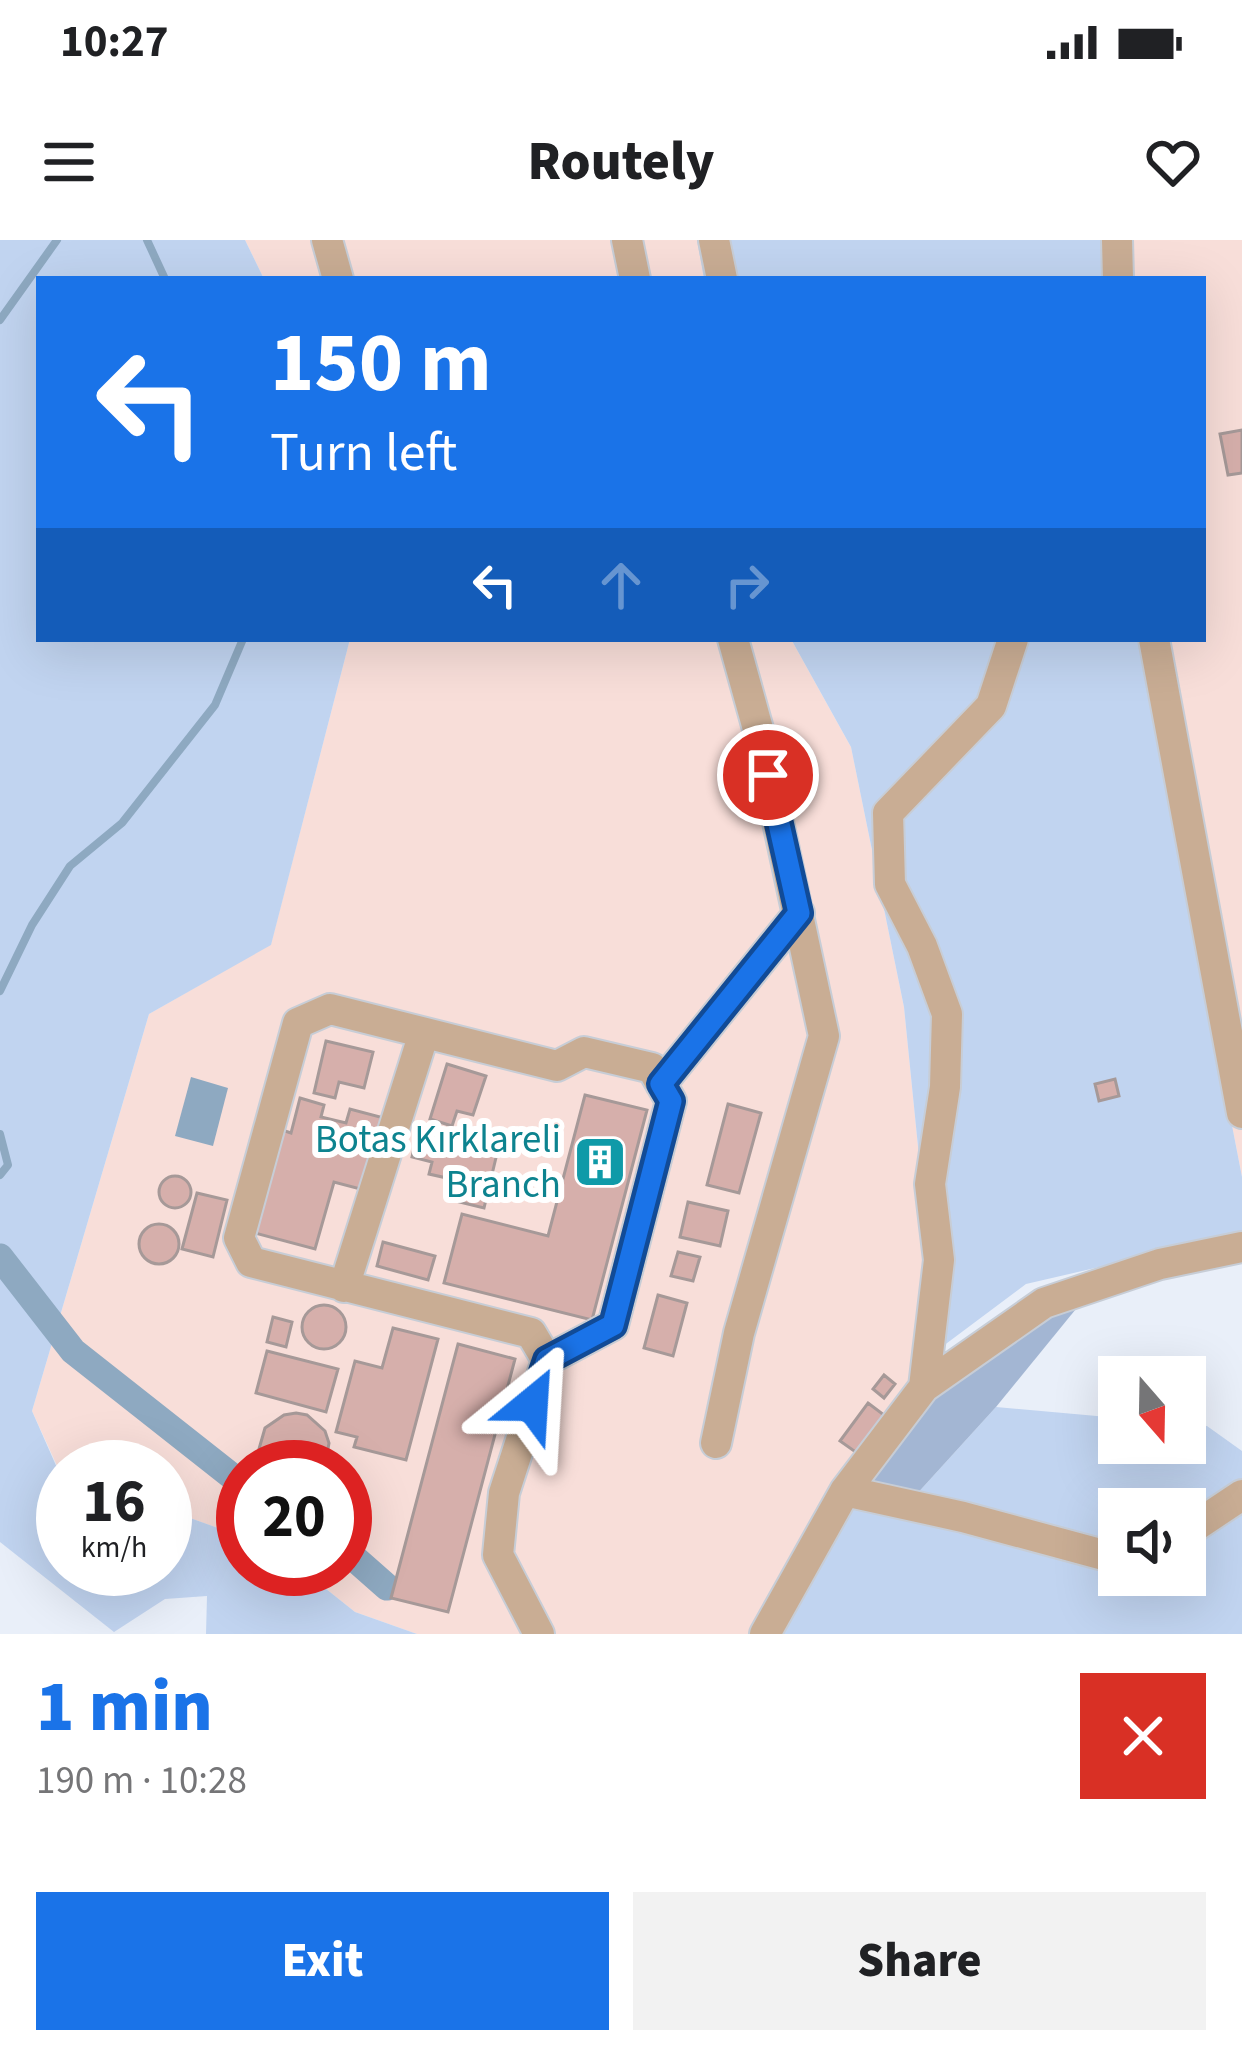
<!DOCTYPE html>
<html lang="en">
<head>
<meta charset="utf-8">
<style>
  body { margin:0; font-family:"Source Sans 3",sans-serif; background:#f2f2f2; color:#202124; height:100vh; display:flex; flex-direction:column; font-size:45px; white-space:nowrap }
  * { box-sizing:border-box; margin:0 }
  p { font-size:39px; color:#757577 }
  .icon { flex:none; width:66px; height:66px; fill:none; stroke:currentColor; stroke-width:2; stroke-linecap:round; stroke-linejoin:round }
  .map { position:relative; height:1394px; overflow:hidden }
  .drawer { display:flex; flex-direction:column; background:#fff; flex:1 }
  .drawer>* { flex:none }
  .banner { position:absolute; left:36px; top:36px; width:1170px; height:366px; border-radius:0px; box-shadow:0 12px 48px #0002; background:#1a73e8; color:#fff; overflow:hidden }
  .needle { width:78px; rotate:160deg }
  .buttons { position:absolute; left:1098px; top:1116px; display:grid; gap:24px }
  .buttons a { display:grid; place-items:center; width:108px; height:108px; border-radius:0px; background:#fff; box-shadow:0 12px 48px #0002; font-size:60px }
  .speed { position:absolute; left:36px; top:1200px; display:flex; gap:24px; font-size:60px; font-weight:700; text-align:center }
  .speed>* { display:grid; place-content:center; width:156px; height:156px; border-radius:50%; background:#fff; box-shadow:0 12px 48px #0002; line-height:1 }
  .speed small { font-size:30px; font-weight:400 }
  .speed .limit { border:18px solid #d22; background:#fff; color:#111 }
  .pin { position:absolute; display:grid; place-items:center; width:102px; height:102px; color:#fff; margin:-51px; border:6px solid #fff; border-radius:50%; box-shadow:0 3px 12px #0007 }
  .me { position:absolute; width:132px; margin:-66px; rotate:27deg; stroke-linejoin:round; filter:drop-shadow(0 0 9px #0008) }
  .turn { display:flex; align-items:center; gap:42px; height:252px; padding:0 36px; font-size:54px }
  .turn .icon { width:156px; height:156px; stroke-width:2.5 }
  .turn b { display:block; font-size:84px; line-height:102px }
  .lanes { display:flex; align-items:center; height:114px; padding:0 36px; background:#0003; justify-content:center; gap:60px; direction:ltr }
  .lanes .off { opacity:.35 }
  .round { display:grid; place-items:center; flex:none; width:126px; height:126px; border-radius:0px; background:#f2f2f2 }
  .summary { display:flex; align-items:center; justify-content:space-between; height:204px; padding:0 36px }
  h1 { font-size:72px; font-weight:800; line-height:90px; color:#1a73e8 }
  .button { display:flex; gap:24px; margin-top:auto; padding:24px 36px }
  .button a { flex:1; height:138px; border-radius:0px; background:#1a73e8; color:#fff; font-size:48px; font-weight:800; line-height:138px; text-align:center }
  .button a+a { background:#f2f2f2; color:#202124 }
  .status { display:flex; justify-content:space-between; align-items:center; height:84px; padding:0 60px; background:#fff; direction:ltr }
  .status svg { height:33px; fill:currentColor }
  header { display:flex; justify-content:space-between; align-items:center; height:156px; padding:0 36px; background:#fff; font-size:54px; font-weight:800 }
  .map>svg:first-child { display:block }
  .industrial { fill:#f8ded9 }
  .green { fill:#c1d4f0 }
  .forest { fill:#a3b6d3 }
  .water { fill:#8ea9c1 }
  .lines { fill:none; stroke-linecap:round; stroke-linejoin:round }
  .stream { stroke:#8ea9c1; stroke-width:8 }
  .canal { stroke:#8ea9c1; stroke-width:27 }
  .building { fill:#d6afab; stroke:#a69998; stroke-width:3 }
  .minor-casing { stroke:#c7cdd6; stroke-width:34 }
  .minor { stroke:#c9ad94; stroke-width:30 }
  .route-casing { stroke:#114b97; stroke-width:30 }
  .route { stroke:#1a73e8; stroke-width:21 }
  .labels { text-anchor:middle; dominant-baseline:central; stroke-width:12; stroke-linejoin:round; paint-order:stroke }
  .culture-label { font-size:39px; fill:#0d838f; stroke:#fff; text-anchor:end }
</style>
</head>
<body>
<div class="status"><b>10:27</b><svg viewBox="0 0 49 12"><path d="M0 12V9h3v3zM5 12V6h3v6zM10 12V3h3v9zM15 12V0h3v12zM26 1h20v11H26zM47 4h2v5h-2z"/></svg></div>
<header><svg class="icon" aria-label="menu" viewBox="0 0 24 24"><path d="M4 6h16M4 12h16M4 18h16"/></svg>Routely<svg class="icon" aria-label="heart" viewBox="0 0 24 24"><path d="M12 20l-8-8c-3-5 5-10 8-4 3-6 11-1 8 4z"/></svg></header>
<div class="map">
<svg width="1242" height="1394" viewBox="0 0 1242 1394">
  <rect width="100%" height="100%" fill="#e9eff9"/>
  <path class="industrial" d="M 245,0 L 697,0 L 705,39 L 264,39 Z
    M 1106,0 L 1242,0 L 1242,937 L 1159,508 L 1142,399 L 1203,399 L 1203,39 L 1108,39 Z
    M 350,399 L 791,399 L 851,507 L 904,767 L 930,1026 L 913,1144 L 825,1264 L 748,1394 L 417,1394 L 355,1372 L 301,1329 L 345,1329 L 345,1227 L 243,1227 L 243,1297 L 165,1269 L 165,1227 L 59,1230 L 32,1171 L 149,774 L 271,704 Z"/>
  <path class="green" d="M 0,0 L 245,0 L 264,39 L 39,39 L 39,399 L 350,399 L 271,705 L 149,774 L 32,1171 L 58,1230 L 63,1232 L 63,1329 L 165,1329 L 165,1269 L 243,1297 L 243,1329 L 301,1329 L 355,1372 L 417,1394 L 206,1394 L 207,1356 L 165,1359 L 114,1392 L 0,1302 Z
    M 697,0 L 1106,0 L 1108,39 L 704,39 Z
    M 791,399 L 1142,399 L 1159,508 L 1242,937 L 1242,994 L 1026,1044 L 915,1127 L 930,1026 L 904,767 L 851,507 Z
    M 996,1167 L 1119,1178 L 1119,1203 L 1185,1203 L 1185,1184 L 1207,1186 L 1242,1211 L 1242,1241 L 1203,1261 L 1185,1276 L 1185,1269 L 1119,1269 L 1119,1301 L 1105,1303 L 915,1256 Z
    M 854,1262 L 1119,1325 L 1119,1335 L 1185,1335 L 1185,1307 L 1242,1267 L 1242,1394 L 781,1394 Z"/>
  <path class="forest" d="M 1080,1064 L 996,1167 L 915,1256 L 863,1242 L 935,1150 L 1044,1078 Z"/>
  <path class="water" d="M 191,837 L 228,848 L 213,906 L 175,896 Z"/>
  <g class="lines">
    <path class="stream" d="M 147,0 L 165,39
      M 0,80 L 57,0
      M 0,751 L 32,685 L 70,626 L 122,583 L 215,465 L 243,399
      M 0,894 L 8,925 L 0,935"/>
    <path class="canal" d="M 0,1017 L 73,1111 L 243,1245
      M 345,1310 L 387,1347"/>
  </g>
  <path class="building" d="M 1242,190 L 1242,233 L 1228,235 L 1220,194 Z
    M 326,801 L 373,812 L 364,848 L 339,842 L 335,858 L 314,853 Z
    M 447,824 L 486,836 L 473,875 L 457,871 L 452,886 L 430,879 Z
    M 1115,839 L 1119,856 L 1099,861 L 1095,844 Z
    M 585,855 L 647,870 L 592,1080 L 444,1043 L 462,974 L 548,996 Z
    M 300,858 L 324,865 L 321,877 L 346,883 L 350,869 L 384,878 L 364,950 L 334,942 L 315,1009 L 251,992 L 279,889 L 291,893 Z
    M 728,864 L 761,873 L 739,953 L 707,945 Z
    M 419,887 L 439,892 L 436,901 L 468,909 L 471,899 L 499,905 L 484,968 L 455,961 L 460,941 L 429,934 L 432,922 L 412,917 Z
    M159 952a16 16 0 1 1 32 0a16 16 0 1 1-32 0Z
    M 197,953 L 227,960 L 213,1017 L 182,1009 Z
    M 688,962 L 728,971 L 720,1006 L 680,997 Z
    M139 1004a20 20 0 1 1 40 0a20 20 0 1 1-40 0Z
    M 383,1002 L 435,1016 L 428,1040 L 377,1026 Z
    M 678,1012 L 700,1017 L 693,1041 L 671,1036 Z
    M 658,1055 L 687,1063 L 673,1116 L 644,1108 Z
    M302 1087a22 22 0 1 1 44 0a22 22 0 1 1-44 0Z
    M 273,1077 L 292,1082 L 286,1107 L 267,1102 Z
    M 393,1088 L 438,1099 L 406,1220 L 354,1207 L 357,1197 L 336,1192 L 355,1121 L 382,1128 Z
    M 458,1104 L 515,1119 L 448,1372 L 391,1358 Z
    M 267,1111 L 338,1129 L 326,1172 L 256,1153 Z
    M 884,1135 L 895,1144 L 884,1158 L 873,1149 Z
    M 868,1163 L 884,1175 L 857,1213 L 840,1201 Z
    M 296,1173 L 307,1175 L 325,1191 L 329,1203 L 325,1226 L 265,1227 L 259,1209 L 265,1188 L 284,1175 Z"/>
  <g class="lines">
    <g class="minor-casing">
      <path id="minor" d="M 327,0 L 338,39
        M 627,0 L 635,39
        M 714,0 L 722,39
        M 1117,0 L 1118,39
        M 1154,399 L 1242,873
        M 661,844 L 799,673
        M 344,1047 L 424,793
        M 924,1147 L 939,1020 L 930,944 L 945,847 L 947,774 L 922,706 L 890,644 L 888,573 L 991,466 L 1013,399
        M 716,1203 L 739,1093 L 824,796 L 758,489 L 733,399
        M 845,1251 L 963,1277 L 1111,1317 L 1119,1315
        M 1185,1293 L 1242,1255
        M 539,1394 L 498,1315 L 504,1253 L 547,1120 L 613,1085 L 671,861 L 652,828 L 584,812 L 557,826 L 330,769 L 298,783 L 239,998 L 251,1022 L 531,1093 L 547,1120
        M 765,1394 L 845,1251 L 924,1147 L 1044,1063 L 1160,1024 L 1242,1007"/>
    </g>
    <use href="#minor" class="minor"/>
  </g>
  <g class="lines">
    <g class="route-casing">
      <path id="route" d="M 532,1164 L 547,1120 L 613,1085 L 671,861 L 661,844 L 799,673 L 768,535"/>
    </g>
    <use href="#route" class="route"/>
  </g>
  <defs>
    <g id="building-square" transform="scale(2.7)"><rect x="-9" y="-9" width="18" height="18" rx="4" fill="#0f9aa8" stroke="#fff"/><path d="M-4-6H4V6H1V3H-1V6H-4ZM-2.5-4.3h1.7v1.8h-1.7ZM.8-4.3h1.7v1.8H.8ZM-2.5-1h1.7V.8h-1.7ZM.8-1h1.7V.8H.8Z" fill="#fff"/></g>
  </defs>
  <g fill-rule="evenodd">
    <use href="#building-square" x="600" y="922"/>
  </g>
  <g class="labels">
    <g class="culture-label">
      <text x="561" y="900">Botas Kırklareli<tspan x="561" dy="45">Branch</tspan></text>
    </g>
  </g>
</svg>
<div class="buttons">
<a><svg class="needle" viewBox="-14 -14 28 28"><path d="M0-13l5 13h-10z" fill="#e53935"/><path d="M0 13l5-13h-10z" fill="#757577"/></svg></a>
<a><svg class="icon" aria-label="sound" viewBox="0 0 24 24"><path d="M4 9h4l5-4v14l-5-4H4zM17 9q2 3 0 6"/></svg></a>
</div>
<div class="speed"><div>16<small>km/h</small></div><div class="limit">20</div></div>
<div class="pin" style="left:768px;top:535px;background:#d93025"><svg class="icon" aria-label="arrive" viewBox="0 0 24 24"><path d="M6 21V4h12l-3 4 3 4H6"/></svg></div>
<svg class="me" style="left:532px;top:1164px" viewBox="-20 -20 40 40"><path d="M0-17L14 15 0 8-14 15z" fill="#1a73e8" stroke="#fff" stroke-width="4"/></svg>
<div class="banner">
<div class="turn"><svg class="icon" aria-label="left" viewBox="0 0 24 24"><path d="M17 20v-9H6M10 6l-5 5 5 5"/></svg><div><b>150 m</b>Turn left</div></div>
<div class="lanes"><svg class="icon" aria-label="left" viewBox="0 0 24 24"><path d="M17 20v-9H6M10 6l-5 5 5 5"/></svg><svg class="icon off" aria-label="ahead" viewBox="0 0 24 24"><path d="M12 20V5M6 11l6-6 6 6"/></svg><svg class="icon off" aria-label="right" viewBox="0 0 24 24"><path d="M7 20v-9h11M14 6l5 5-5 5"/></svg></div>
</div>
</div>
<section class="drawer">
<div class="summary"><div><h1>1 min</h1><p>190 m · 10:28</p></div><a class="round" style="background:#d93025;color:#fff"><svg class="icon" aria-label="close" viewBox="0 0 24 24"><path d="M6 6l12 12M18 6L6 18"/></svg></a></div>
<div class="button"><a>Exit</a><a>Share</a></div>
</section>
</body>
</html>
